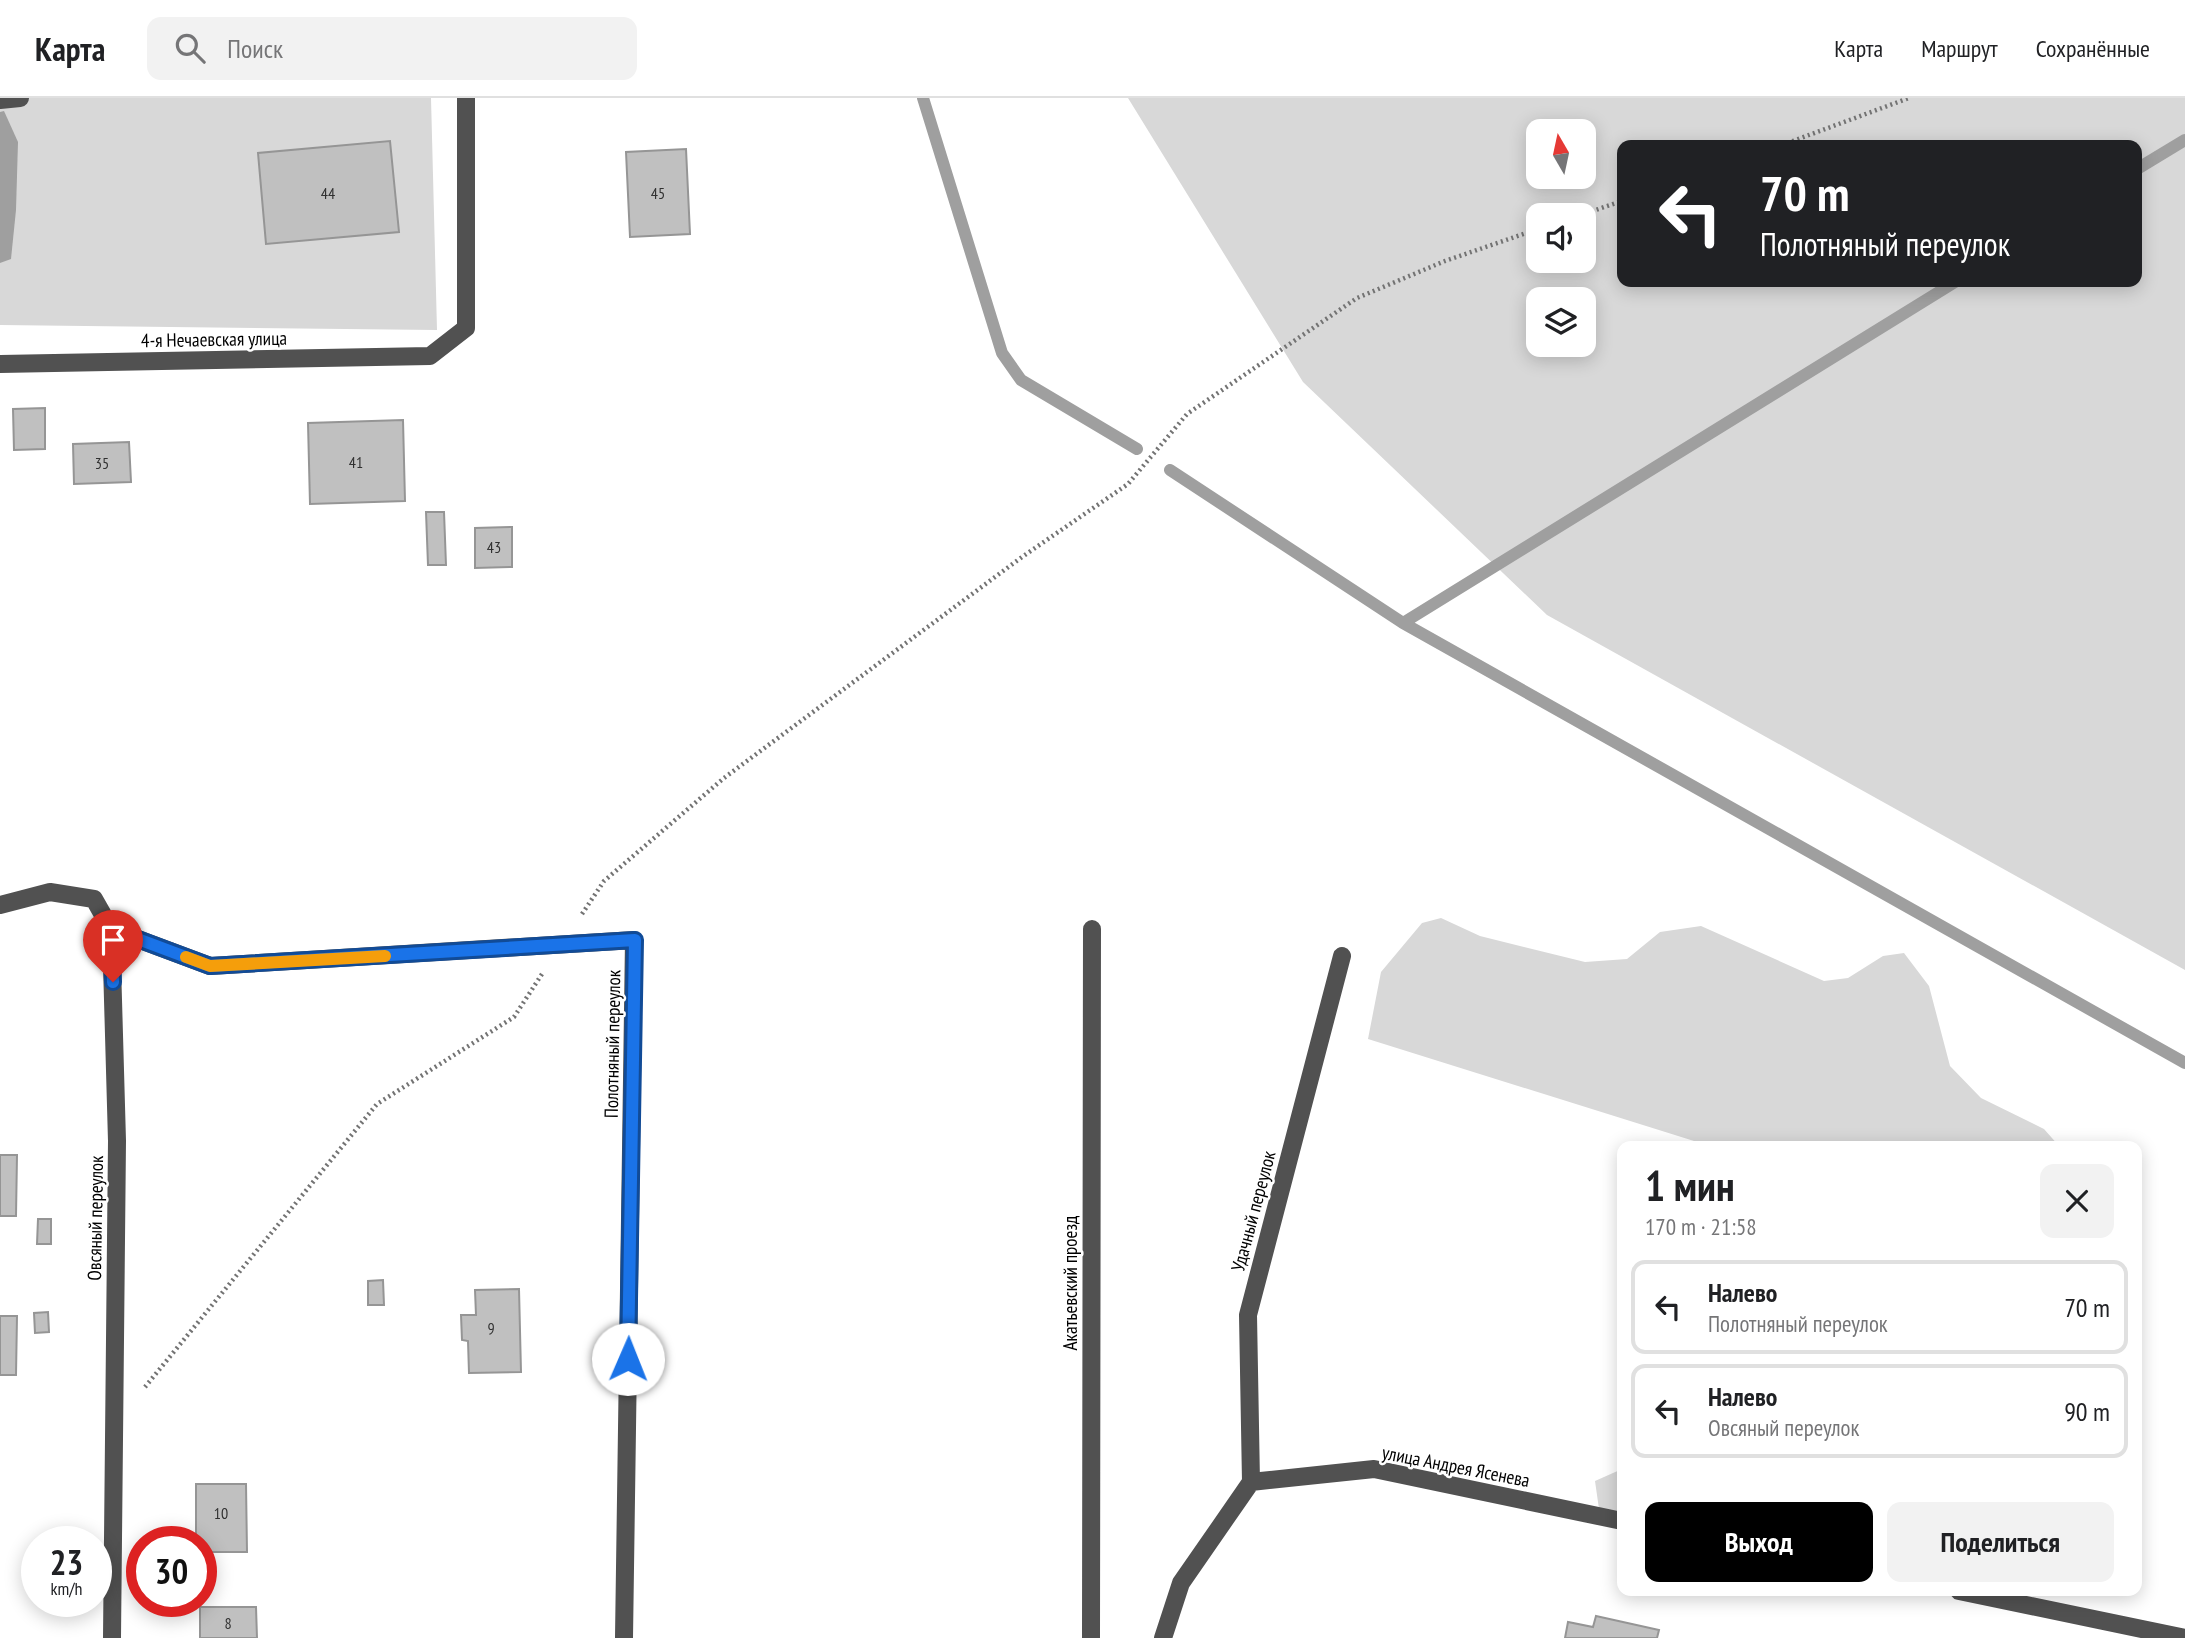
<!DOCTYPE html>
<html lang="ru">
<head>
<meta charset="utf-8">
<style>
  body { margin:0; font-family:"PT Sans Narrow",sans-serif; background:#f2f2f2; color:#202124; height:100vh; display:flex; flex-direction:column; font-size:26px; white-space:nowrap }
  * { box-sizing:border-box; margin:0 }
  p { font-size:23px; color:#757577 }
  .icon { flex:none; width:38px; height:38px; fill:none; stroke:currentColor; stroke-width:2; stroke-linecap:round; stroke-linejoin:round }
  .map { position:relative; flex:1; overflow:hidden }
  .panel { position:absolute; left:1617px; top:1043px; width:525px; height:455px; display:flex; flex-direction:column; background:#fff; border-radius:14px; box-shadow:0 4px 18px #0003 }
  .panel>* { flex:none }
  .top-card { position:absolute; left:1617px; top:42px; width:525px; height:147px; border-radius:14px; box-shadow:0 4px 18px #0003; background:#202124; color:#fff; overflow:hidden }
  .needle { width:46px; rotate:351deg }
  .fabs { position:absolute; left:1526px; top:21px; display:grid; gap:14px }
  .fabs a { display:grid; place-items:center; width:70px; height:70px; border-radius:14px; background:#fff; box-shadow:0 4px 18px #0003; font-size:35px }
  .speed { position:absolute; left:21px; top:1428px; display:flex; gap:14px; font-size:35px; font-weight:700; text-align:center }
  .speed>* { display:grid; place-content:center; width:91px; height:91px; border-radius:50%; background:#fff; box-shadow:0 4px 18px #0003; line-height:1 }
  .speed small { font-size:18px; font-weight:400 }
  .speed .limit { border:10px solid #d22; background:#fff; color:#111 }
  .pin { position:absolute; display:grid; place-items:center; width:60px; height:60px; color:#fff; margin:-72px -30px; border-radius:50% 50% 50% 0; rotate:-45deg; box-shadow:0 0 7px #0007 }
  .pin .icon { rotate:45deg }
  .me { position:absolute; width:77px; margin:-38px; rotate:1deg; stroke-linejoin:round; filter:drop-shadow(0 0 5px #0008) }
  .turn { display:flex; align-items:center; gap:24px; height:147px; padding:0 28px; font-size:32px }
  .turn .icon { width:91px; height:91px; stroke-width:2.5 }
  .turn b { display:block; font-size:49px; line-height:60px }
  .round { display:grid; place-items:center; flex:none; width:74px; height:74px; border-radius:14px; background:#f2f2f2 }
  .overview { display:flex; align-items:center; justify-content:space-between; height:119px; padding:0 28px }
  h1 { font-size:42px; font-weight:700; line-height:52px }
  .button { display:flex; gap:14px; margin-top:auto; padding:14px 28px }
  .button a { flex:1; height:80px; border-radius:14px; background:#000; color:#fff; font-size:28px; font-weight:700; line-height:80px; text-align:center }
  .button a+a { background:#f2f2f2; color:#202124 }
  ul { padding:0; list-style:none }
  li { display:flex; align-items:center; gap:21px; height:94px; margin:0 14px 10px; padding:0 14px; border:4px solid #e0e0e0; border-radius:14px }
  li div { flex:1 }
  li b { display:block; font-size:26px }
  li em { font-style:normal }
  header { display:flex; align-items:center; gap:42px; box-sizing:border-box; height:98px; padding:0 35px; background:#fff; border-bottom:2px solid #e0e0e0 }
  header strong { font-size:33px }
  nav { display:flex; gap:38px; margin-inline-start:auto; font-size:24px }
  .search { width:490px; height:63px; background:#f2f2f2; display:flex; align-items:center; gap:18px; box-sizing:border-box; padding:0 24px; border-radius:14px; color:#757577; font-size:26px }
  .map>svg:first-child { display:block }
  .green { fill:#d8d8d8; fill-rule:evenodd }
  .water { fill:#9f9f9f }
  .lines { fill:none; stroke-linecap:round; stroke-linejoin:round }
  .stream { stroke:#9f9f9f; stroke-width:12 }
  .building { fill:#c0c0c0; stroke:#959595; stroke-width:2 }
  .path { stroke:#737373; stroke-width:4.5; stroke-dasharray:2 3.5; stroke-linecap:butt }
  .minor { stroke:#515151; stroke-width:18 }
  .route-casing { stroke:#114b97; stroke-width:18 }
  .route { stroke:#1a73e8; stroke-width:12 }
  .slow { stroke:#f59e0b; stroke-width:12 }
  .labels { text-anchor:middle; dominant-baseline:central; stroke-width:5; stroke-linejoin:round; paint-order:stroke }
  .number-label { font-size:16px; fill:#303030 }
  .street-label { font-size:19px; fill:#000; stroke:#fff }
</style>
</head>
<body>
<header>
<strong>Карта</strong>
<div class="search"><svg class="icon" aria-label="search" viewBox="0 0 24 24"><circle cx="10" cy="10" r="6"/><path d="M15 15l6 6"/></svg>Поиск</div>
<nav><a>Карта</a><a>Маршрут</a><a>Сохранённые</a></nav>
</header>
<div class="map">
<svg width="2185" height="1540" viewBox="0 0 2185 1540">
  <rect width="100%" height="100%" fill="#fff"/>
  <path class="green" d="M 0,0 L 431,0 L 437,232 L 0,227 Z
    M 1128,0 L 2185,0 L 2185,872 L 1547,517 L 1303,284 ZM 1538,33 L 1584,33 L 1584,79 L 1538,79 ZM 1622,47 L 2137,47 L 2137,184 L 1622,184 ZM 1538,117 L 1584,117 L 1584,163 L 1538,163 ZM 1538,201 L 1584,201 L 1584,247 L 1538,247 Z
    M 1441,820 L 1480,838 L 1585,864 L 1627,861 L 1660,834 L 1701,828 L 1824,883 L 1848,880 L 1883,858 L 1904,855 L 1929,888 L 1950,968 L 1981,1000 L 2044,1031 L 2059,1048 L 1710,1048 L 1368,941 L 1381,874 L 1422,825 Z
    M 1622,1371 L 1622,1418 L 1599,1411 L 1595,1383 Z"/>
  <path class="water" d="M 4,13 L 18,44 L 16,112 L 11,161 L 0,165 L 0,14 Z"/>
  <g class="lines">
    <path class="stream" d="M 923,0 L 1002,255 L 1021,282 L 1137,351
      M 2137,71 L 2185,42
      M 1170,372 L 1403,525 L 2185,965
      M 1403,525 L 1955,184"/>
  </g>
  <path class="building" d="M 390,43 L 399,134 L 266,146 L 258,55 Z
    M 686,51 L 690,136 L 630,139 L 626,54 Z
    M 45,310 L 45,351 L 14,352 L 13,311 Z
    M 403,322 L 405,403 L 310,406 L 308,325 Z
    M 129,344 L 131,384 L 74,386 L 73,346 Z
    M 426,414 L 444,414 L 446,467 L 428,467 Z
    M 512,429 L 512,469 L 475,470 L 475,430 Z
    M 0,1057 L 17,1057 L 16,1118 L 0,1118 Z
    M 38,1121 L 51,1121 L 51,1146 L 37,1146 Z
    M 383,1182 L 384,1207 L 368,1207 L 368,1183 Z
    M 519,1191 L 521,1274 L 469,1275 L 468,1243 L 462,1242 L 461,1217 L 476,1217 L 475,1192 Z
    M 48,1214 L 49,1234 L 35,1235 L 34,1215 Z
    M 0,1218 L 17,1218 L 16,1277 L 0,1277 Z
    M 196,1386 L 246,1386 L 247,1454 L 201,1454 L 201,1444 L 196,1444 Z
    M 201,1481 L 209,1481 L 209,1497 L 201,1497 Z
    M 200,1509 L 256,1509 L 257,1540 L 200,1540 Z
    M 1596,1518 L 1659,1532 L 1657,1540 L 1565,1540 L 1568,1524 L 1593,1529 Z"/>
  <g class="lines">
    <path class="path" d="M 1782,47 L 1909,0
      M 1581,117 L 1622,103
      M 582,816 L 604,783 L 724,680 L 1022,459 L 1128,386 L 1187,316 L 1357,200 L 1445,163 L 1538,131
      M 145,1289 L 377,1006 L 514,919 L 542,876"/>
    <path class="minor" d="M 0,2 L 20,0
      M 0,266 L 430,258 L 466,230 L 466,0
      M 0,807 L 50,794 L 94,801 L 111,831 L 117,1043 L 112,1540
      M 111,831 L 210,868 L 634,842 L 624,1540
      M 1251,1384 L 1248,1217 L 1342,858
      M 1959,1493 L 2185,1540
      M 1091,1540 L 1092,831
      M 1163,1540 L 1181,1485 L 1251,1384 L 1374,1371 L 1622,1423"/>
  </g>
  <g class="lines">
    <g class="route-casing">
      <path id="route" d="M 113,884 L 111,831 L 210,868 L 635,842 L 628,1261"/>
    </g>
    <use href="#route" class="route"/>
    <path class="slow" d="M 186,859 L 210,868 L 385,858"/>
  </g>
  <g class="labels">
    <g class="number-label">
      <text x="328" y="95">44</text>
      <text x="658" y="95">45</text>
      <text x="356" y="364">41</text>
      <text x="102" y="365">35</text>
      <text x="494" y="449">43</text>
      <text x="491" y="1230">9</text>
      <text x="221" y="1415">10</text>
      <text x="228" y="1525">8</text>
    </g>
    <g class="street-label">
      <text transform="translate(214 241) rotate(-1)">4-я Нечаевская улица</text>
      <text transform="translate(612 946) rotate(-89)">Полотняный переулок</text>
      <text transform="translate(1253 1113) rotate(-75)">Удачный переулок</text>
      <text transform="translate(95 1120) rotate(-89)">Овсяный переулок</text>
      <text transform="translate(1070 1185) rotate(-90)">Акатьевский проезд</text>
      <text transform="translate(1456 1368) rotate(11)">улица Андрея Ясенева</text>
    </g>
  </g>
</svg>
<div class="fabs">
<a><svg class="needle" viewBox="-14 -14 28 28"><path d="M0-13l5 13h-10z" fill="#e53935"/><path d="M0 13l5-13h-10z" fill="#757577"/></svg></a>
<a><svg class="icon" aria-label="sound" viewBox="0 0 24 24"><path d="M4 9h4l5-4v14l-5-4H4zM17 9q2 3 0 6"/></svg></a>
<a><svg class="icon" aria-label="layers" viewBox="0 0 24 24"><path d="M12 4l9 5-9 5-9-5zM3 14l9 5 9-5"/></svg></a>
</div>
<div class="speed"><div>23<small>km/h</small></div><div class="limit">30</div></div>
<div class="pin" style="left:113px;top:884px;background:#d93025"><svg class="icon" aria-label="arrive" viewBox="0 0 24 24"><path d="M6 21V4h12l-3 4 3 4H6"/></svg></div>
<svg class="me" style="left:628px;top:1261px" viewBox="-20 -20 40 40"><circle r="19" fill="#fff"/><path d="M0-13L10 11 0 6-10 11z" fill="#1a73e8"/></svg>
<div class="top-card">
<div class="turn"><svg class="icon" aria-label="left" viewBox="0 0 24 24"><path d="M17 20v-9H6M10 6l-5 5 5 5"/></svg><div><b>70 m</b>Полотняный переулок</div></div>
</div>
<section class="panel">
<div class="overview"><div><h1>1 мин</h1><p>170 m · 21:58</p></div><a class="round"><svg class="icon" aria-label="close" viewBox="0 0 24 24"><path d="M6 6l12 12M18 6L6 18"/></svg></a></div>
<ul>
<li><svg class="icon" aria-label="left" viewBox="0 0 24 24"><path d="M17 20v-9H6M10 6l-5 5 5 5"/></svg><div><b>Налево</b><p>Полотняный переулок</p></div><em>70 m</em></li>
<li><svg class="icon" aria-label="left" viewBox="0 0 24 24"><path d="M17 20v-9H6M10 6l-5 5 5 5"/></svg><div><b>Налево</b><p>Овсяный переулок</p></div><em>90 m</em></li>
</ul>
<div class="button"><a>Выход</a><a>Поделиться</a></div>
</section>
</div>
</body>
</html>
